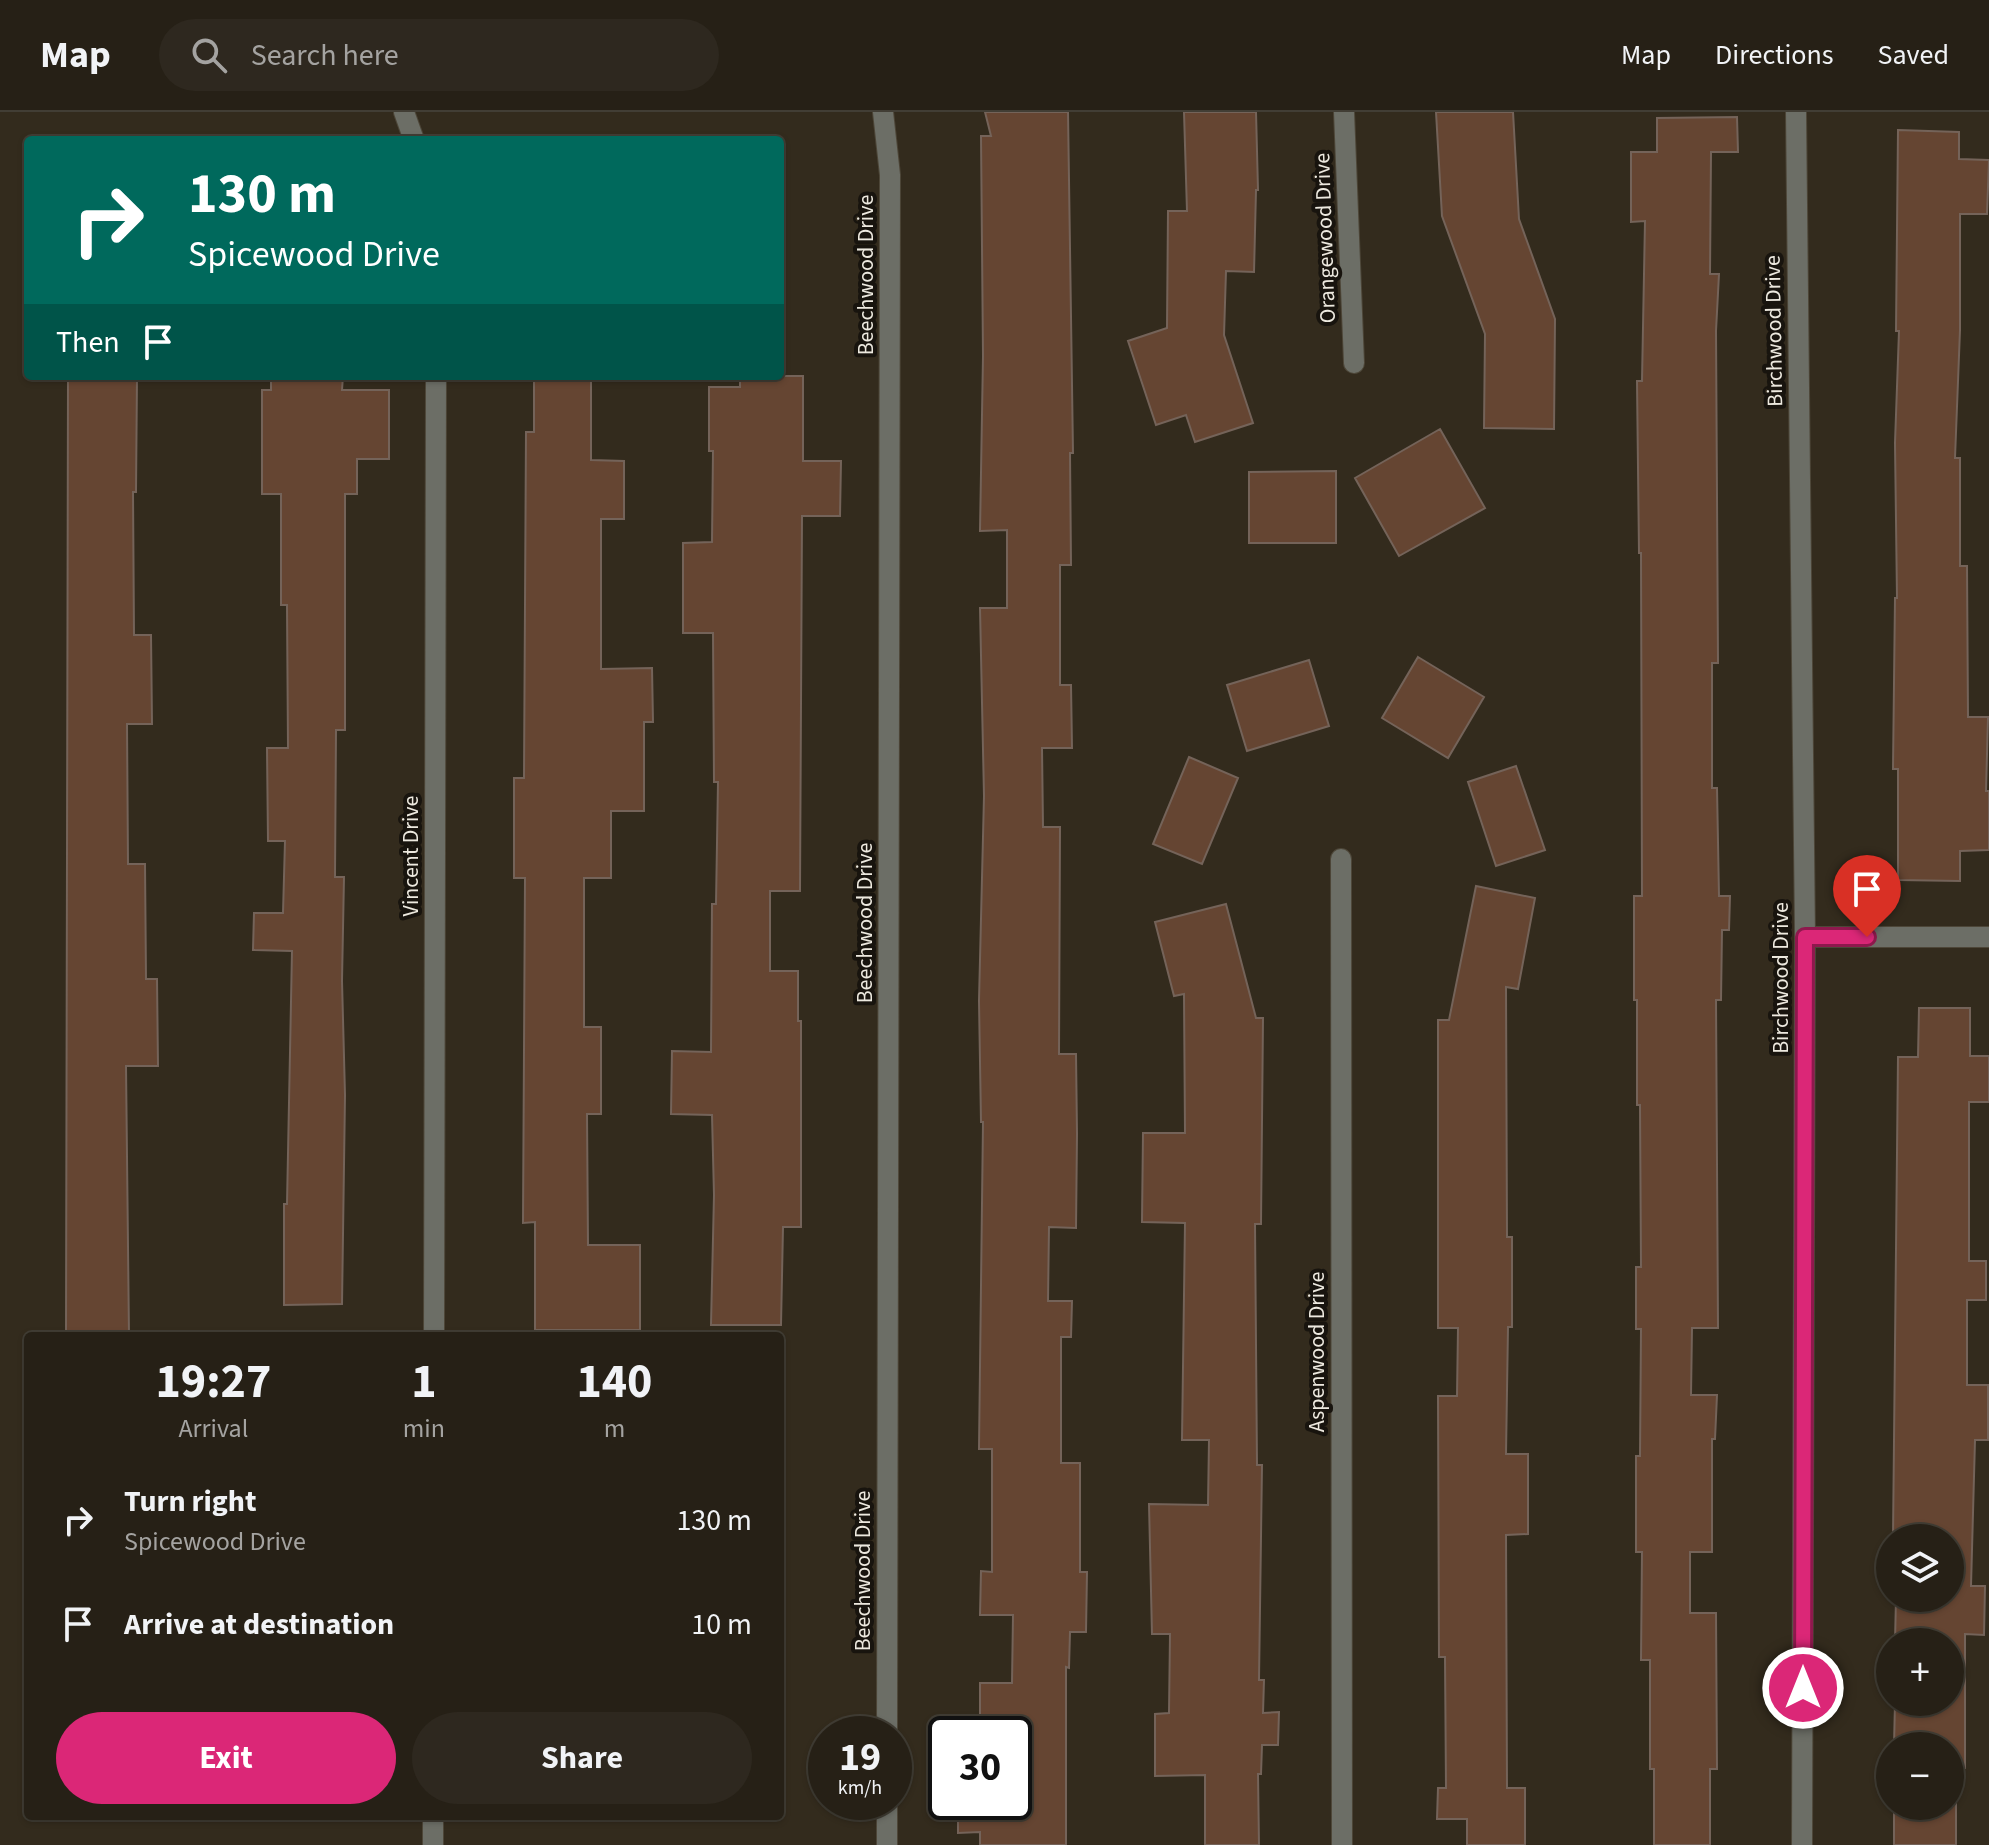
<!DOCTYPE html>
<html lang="en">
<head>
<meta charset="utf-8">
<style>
  body { margin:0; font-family:"Source Sans 3",sans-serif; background:#2e281f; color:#f1f3f6; height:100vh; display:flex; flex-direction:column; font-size:30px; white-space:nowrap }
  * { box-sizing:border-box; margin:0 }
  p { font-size:26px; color:#a4a3a1 }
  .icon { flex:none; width:44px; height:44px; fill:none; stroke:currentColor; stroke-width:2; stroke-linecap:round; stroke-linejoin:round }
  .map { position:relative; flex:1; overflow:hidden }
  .details { position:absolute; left:24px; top:1220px; width:760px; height:488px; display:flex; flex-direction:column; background:#262016; border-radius:8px; box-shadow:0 2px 6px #0004,0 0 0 2px #423e35 }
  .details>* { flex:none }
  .banner { position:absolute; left:24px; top:24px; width:760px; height:244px; border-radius:8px; box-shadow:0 2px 6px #0004,0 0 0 2px #423e35; background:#00695c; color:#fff; overflow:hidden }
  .tools { position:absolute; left:1876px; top:1412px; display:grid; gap:16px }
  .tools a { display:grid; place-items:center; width:88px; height:88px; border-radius:50%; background:#262016; box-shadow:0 2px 6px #0004,0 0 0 2px #423e35; font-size:40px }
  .speed { position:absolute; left:808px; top:1604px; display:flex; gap:16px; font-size:40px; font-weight:700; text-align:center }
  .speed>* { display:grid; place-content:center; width:104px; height:104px; border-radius:50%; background:#262016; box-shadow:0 2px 6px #0004,0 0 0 2px #423e35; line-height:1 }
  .speed small { font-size:20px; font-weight:400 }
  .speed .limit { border:4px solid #111; border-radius:12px; background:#fff; color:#111 }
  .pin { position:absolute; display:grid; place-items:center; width:68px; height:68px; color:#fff; margin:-82px -34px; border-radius:50% 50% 50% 0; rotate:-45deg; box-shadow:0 0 8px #0007 }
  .pin .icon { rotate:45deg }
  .me { position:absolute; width:88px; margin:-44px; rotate:0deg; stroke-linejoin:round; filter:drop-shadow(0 0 6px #0008) }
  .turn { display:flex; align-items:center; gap:28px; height:168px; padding:0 32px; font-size:36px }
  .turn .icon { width:104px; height:104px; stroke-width:2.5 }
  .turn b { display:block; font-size:56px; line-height:68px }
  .then { display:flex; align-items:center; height:76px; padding:0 32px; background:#0003; gap:16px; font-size:30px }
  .eta { display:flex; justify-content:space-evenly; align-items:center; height:136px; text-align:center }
  .eta b { font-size:48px; font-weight:700; line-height:56px }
  .primary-button { display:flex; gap:16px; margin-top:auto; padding:16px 32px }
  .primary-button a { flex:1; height:92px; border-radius:48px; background:#db2777; color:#fff; font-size:32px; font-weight:700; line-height:92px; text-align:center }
  .primary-button a+a { background:#2e281f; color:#f1f3f6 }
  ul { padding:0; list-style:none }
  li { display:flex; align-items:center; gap:24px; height:104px; padding:0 32px }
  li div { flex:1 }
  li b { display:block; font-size:30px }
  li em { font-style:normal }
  header { display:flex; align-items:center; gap:48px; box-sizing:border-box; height:112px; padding:0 40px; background:#262016; border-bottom:2px solid #423e35 }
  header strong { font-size:38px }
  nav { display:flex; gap:44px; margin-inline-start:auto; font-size:28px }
  .search { width:560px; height:72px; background:#2e281f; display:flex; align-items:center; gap:20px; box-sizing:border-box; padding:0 28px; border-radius:44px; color:#a4a3a1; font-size:30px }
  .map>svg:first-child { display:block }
  .building { fill:#654532; stroke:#746359; stroke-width:2 }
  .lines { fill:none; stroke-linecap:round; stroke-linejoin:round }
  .minor-casing { stroke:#4d4638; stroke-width:22 }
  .minor { stroke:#6c6e66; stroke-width:20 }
  .route-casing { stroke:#8e194d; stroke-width:20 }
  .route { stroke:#db2777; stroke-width:14 }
  .labels { text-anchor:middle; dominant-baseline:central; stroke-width:8; stroke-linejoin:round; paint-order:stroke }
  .street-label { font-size:22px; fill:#ede9df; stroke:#18140e }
</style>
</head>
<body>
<header>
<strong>Map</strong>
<div class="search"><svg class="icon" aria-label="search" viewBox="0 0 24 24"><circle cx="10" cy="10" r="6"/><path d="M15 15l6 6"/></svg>Search here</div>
<nav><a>Map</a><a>Directions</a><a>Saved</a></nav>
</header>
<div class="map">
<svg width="1989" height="1733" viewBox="0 0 1989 1733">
  <rect width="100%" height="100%" fill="#332b1d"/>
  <path class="building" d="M 985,0 L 1068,0 L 1073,341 L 1070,341 L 1071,453 L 1060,453 L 1060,573 L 1071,573 L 1072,636 L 1042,636 L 1043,715 L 1060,715 L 1059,942 L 1076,942 L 1077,1022 L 1076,1116 L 1049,1115 L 1048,1189 L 1072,1189 L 1071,1225 L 1061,1225 L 1061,1351 L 1080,1351 L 1080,1460 L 1087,1460 L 1086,1520 L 1070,1520 L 1069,1556 L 1066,1555 L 1066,1733 L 980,1733 L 980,1720 L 958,1721 L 958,1690 L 1014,1690 L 1014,1622 L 980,1622 L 980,1571 L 1012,1571 L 1013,1503 L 980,1503 L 981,1459 L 992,1460 L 992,1337 L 979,1337 L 983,1010 L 981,1010 L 979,889 L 984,684 L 980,496 L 1007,496 L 1007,418 L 980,419 L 983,244 L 981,24 L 991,24 Z
    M 1184,0 L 1256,0 L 1258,78 L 1256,78 L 1254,160 L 1226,159 L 1224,223 L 1253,311 L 1195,330 L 1186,303 L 1156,313 L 1128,229 L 1167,216 L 1168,99 L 1187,99 Z
    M 1436,0 L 1513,0 L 1519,107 L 1555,207 L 1554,317 L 1484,316 L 1485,222 L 1442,104 Z
    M 1737,5 L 1738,40 L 1711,40 L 1710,162 L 1719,162 L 1716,219 L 1718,551 L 1712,551 L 1712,676 L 1717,676 L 1719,784 L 1730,784 L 1729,818 L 1722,818 L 1721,888 L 1716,888 L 1718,1216 L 1692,1216 L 1691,1283 L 1717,1283 L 1715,1327 L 1712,1327 L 1712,1440 L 1690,1440 L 1690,1501 L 1716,1501 L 1717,1657 L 1710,1657 L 1710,1733 L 1654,1733 L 1654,1657 L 1650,1657 L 1650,1548 L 1641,1548 L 1642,1440 L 1636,1440 L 1636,1344 L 1640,1344 L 1641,1217 L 1636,1217 L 1636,1155 L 1641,1155 L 1640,993 L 1637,993 L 1637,888 L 1634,888 L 1634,784 L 1642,784 L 1641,441 L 1639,441 L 1637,269 L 1642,269 L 1645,109 L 1631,110 L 1631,40 L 1657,40 L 1657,6 Z
    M 1898,18 L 1959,20 L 1959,47 L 1989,48 L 1987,102 L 1960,102 L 1960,218 L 1955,346 L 1960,346 L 1960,454 L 1967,454 L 1968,605 L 1988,605 L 1986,679 L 1989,679 L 1989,738 L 1960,739 L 1960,769 L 1898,768 L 1898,657 L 1893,657 L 1895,486 L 1897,486 L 1895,331 L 1899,219 L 1896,219 Z
    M 68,264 L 137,264 L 136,380 L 133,380 L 134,523 L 151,523 L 152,612 L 127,612 L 128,752 L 145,752 L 146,867 L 157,867 L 158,954 L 126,954 L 129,1224 L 66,1224 Z
    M 271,264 L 343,264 L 342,278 L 389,278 L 389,347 L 357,347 L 357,382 L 345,382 L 345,618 L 336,618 L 335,765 L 344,765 L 342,869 L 345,983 L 342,1192 L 284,1193 L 284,1092 L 287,1092 L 292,839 L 253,838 L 254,801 L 283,801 L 285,729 L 268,729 L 267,636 L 288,636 L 287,493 L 281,493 L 281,382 L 262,382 L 262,278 L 271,278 Z
    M 534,264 L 591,264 L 591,348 L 624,349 L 624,407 L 601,407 L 601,557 L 652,556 L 653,610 L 644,610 L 644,699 L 611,699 L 611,766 L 584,766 L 584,915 L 601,915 L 601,1002 L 587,1002 L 588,1133 L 640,1133 L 640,1218 L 535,1218 L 535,1110 L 523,1111 L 525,766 L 514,766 L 514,666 L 524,666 L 526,320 L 534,320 Z
    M 740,264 L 803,264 L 803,349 L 841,349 L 840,404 L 802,404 L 800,779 L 770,779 L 770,859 L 798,859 L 798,909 L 801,909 L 801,1115 L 783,1115 L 781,1213 L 711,1213 L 714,1083 L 712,1003 L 671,1002 L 672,939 L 711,940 L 712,792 L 716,792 L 718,670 L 714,670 L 713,521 L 683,521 L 683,431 L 712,430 L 713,339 L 709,339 L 709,275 L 740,275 Z
    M 1440,317 L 1485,396 L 1399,444 L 1355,366 Z
    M 1336,359 L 1336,431 L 1249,431 L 1249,360 Z
    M 1418,545 L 1484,585 L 1448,646 L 1382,606 Z
    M 1309,548 L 1329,614 L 1247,639 L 1227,573 Z
    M 1189,645 L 1238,666 L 1202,752 L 1153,732 Z
    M 1516,654 L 1545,738 L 1496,754 L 1468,670 Z
    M 1476,774 L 1535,786 L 1518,877 L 1506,875 L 1507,1125 L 1512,1125 L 1512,1215 L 1508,1215 L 1506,1342 L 1528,1342 L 1528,1422 L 1506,1423 L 1507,1676 L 1525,1676 L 1525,1733 L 1467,1733 L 1467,1707 L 1437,1707 L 1438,1676 L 1446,1676 L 1445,1545 L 1439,1545 L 1438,1284 L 1457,1284 L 1458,1216 L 1438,1216 L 1438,908 L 1449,908 Z
    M 1226,792 L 1256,906 L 1263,906 L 1261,1112 L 1255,1112 L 1257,1353 L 1262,1353 L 1259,1568 L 1264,1568 L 1263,1601 L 1279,1600 L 1278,1633 L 1262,1633 L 1261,1662 L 1258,1662 L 1259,1733 L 1205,1733 L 1205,1663 L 1155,1664 L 1155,1602 L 1169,1601 L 1170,1522 L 1152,1522 L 1149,1392 L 1208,1393 L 1209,1328 L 1182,1328 L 1185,1111 L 1142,1110 L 1143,1021 L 1185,1021 L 1184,882 L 1174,884 L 1155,810 Z
    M 1919,896 L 1970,896 L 1970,944 L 1989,944 L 1989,990 L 1969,990 L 1969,1149 L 1986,1149 L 1986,1188 L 1967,1188 L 1967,1273 L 1988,1273 L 1988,1328 L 1975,1328 L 1971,1474 L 1985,1474 L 1984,1523 L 1965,1522 L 1965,1656 L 1956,1656 L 1956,1733 L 1894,1733 L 1894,1694 L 1950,1694 L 1950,1634 L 1894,1634 L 1895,1590 L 1950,1590 L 1950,1530 L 1895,1530 L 1896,1486 L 1950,1486 L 1950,1426 L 1893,1426 L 1898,945 L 1918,945 Z"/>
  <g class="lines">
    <g class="minor-casing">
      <path id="minor" d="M 404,0 L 414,28
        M 883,0 L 890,63 L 887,1622
        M 1344,0 L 1354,251
        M 1796,0 L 1805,825 L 1802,1733
        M 1341,747 L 1342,1733
        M 1805,825 L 1989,825
        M 434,1224 L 436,264
        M 433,1733 L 433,1704
        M 887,1733 L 887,1690"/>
    </g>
    <use href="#minor" class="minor"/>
  </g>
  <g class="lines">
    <g class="route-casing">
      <path id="route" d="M 1803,1576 L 1805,825 L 1867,825"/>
    </g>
    <use href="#route" class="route"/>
  </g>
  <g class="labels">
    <g class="street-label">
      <text transform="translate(1325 126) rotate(-92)">Orangewood Drive</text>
      <text transform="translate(866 163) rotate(-90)">Beechwood Drive</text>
      <text transform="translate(1774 219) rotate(-91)">Birchwood Drive</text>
      <text transform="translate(411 744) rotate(-90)">Vincent Drive</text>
      <text transform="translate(865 811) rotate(-90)">Beechwood Drive</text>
      <text transform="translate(1781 866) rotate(-90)">Birchwood Drive</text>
      <text transform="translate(1317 1240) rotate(-90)">Aspenwood Drive</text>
      <text transform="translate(863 1459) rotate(-90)">Beechwood Drive</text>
    </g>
  </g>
</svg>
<div class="tools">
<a><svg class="icon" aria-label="layers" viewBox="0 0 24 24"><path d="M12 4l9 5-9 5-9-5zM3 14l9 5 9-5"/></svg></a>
<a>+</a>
<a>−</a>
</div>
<div class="speed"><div>19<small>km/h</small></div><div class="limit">30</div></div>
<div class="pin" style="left:1867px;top:825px;background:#d93025"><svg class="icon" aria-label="arrive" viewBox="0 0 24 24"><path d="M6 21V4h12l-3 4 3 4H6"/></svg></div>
<svg class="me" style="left:1803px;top:1576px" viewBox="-20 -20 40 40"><circle r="17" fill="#db2777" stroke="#fff" stroke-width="3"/><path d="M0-11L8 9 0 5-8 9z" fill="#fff"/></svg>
<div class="banner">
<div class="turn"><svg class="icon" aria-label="right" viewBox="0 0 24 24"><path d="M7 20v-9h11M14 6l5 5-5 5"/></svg><div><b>130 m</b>Spicewood Drive</div></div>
<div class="then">Then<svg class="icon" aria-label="arrive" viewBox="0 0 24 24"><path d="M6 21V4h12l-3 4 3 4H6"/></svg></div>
</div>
<section class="details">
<div class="eta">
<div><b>19:27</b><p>Arrival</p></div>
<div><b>1</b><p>min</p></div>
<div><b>140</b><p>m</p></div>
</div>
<ul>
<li><svg class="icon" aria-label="right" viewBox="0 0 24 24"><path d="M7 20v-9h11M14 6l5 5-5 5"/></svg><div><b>Turn right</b><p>Spicewood Drive</p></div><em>130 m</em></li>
<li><svg class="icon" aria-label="arrive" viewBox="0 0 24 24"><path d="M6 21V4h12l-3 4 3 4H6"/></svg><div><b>Arrive at destination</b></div><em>10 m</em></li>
</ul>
<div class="primary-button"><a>Exit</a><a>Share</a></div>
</section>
</div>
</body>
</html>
